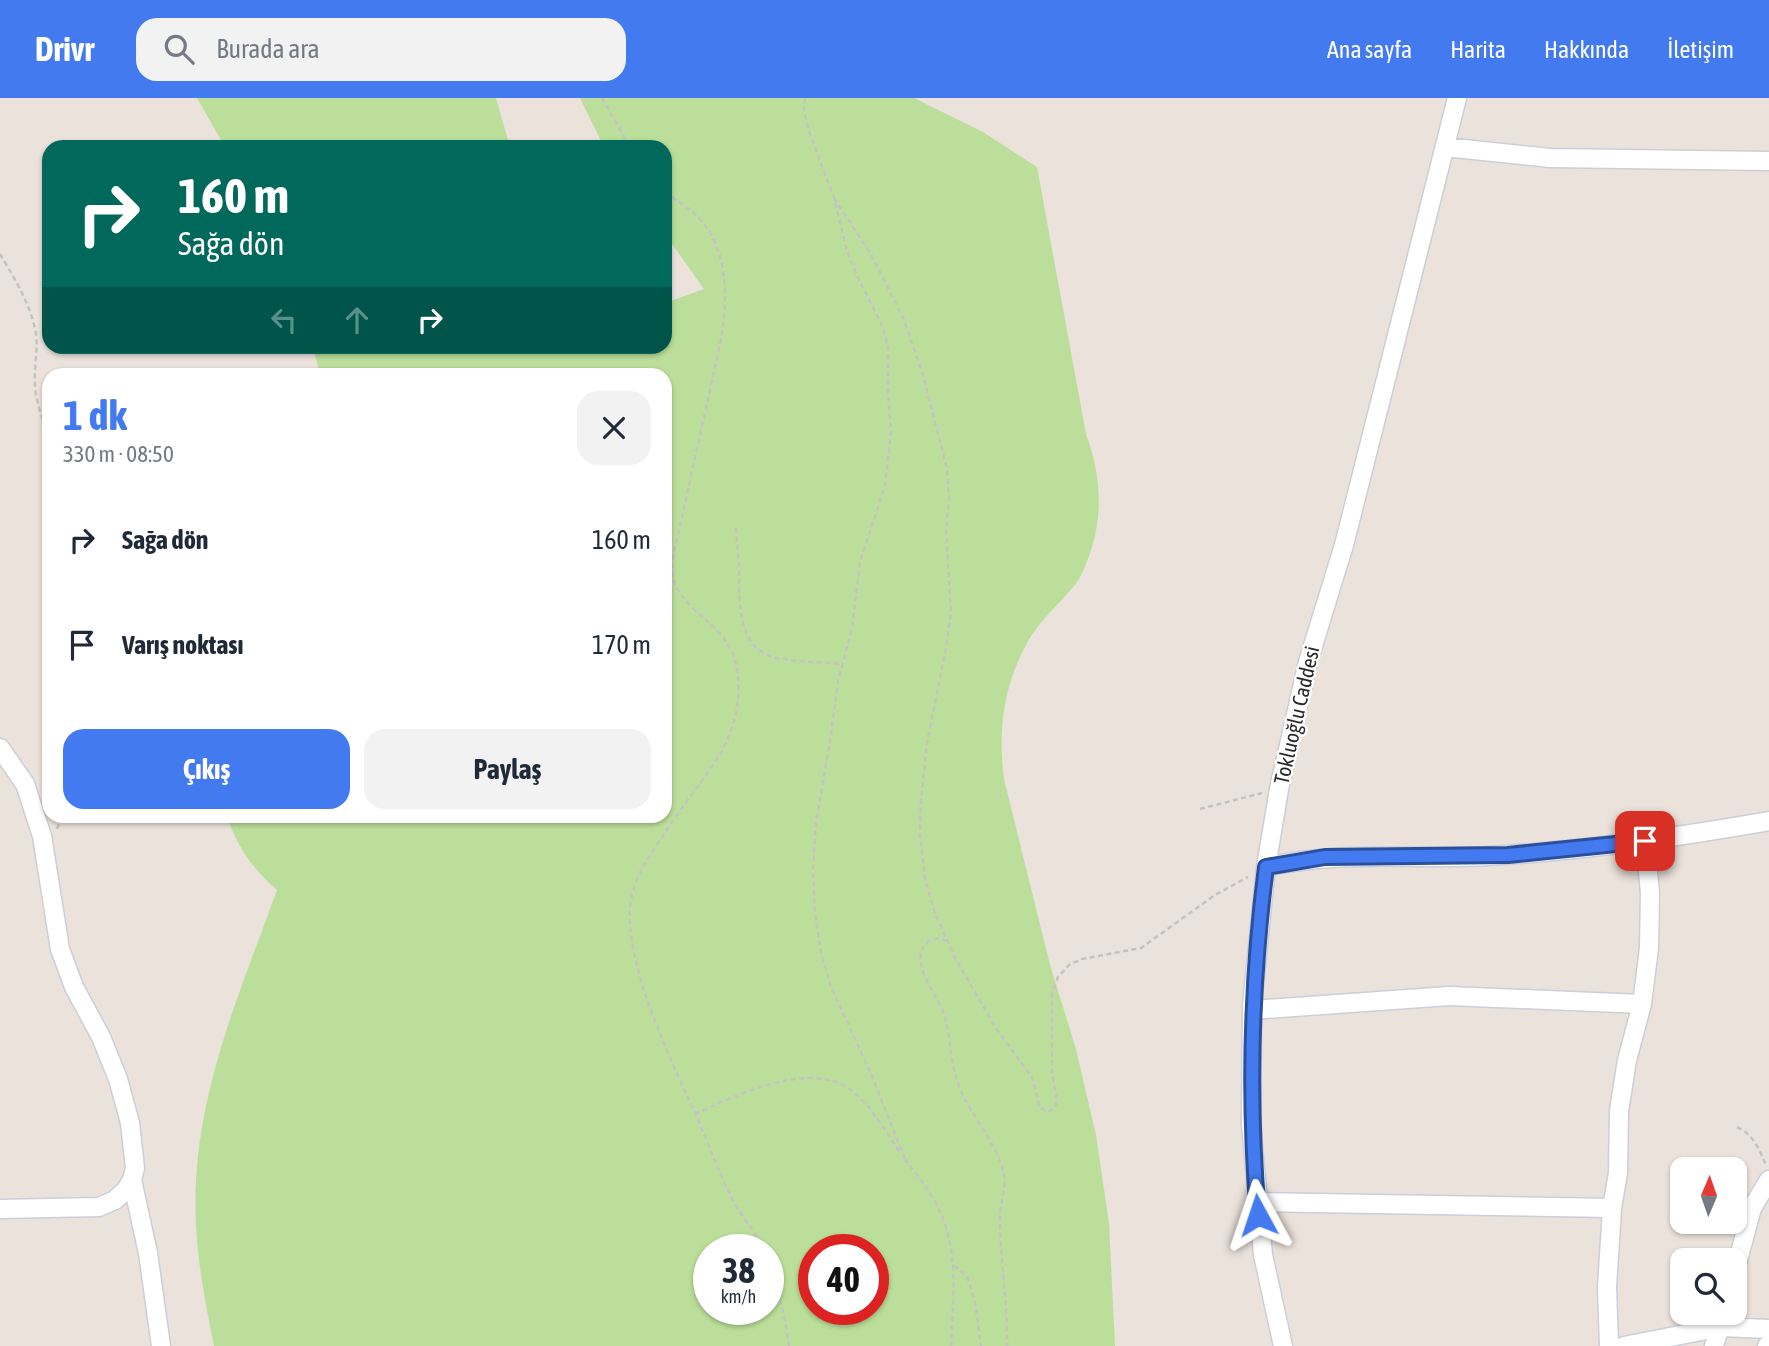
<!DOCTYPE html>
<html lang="tr">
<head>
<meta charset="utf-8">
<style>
  body { margin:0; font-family:"Asap Condensed",sans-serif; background:#f2f2f3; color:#1f2937; height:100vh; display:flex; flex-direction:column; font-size:26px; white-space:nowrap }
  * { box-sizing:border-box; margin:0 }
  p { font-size:23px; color:#747a83 }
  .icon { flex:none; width:38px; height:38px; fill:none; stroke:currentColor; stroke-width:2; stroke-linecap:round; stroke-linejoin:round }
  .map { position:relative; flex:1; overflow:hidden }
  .sheet { position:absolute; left:42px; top:270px; width:630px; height:455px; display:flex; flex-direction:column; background:#fff; border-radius:21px; box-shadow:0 2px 5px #0004 }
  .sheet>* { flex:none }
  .top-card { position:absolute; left:42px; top:42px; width:630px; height:214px; border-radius:21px; box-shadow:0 2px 5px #0004; background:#00695c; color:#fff; overflow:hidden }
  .needle { width:46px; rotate:2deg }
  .buttons { position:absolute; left:1670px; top:1059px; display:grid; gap:14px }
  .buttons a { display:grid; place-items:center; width:77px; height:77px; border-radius:14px; background:#fff; box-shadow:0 2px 5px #0004; font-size:35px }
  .speed { position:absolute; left:693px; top:1136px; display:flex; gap:14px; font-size:35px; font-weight:700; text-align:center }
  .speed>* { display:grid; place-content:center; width:91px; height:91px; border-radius:50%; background:#fff; box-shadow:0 2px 5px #0004; line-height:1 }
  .speed small { font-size:18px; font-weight:400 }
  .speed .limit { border:10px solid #d22; background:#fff; color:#111 }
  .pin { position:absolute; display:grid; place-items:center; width:60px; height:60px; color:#fff; margin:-30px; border-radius:14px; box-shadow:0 4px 10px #0006 }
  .me { position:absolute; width:77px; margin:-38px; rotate:355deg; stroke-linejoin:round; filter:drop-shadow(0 0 5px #0008) }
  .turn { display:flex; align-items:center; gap:24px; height:147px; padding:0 21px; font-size:32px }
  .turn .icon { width:91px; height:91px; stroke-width:2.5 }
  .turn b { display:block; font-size:49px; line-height:60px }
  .lanes { display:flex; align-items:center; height:66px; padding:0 21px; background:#0003; justify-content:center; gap:35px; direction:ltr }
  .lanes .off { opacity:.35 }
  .round { display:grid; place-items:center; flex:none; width:74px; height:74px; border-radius:21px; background:#f2f2f3 }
  .head { display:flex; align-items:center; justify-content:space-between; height:119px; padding:0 21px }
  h1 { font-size:42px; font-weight:700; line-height:52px; color:#437af0 }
  .button { display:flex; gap:14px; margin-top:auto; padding:14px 21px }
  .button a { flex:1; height:80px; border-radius:21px; background:#437af0; color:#fff; font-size:28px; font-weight:700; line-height:80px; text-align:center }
  .button a+a { background:#f2f2f3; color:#1f2937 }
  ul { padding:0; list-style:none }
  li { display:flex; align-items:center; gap:21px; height:105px; padding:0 21px }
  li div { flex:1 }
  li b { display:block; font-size:26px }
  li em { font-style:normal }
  header { display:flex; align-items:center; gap:42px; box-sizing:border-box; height:98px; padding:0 35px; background:#437af0; color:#fff }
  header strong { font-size:33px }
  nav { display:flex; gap:38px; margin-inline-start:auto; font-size:24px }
  .search { width:490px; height:63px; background:#f2f2f3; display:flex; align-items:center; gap:18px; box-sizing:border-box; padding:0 24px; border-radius:21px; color:#747a83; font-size:26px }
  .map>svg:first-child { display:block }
  .green { fill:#bbdf9a; fill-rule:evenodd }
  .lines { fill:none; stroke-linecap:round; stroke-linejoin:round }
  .minor-casing { stroke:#cacfda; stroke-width:21 }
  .path { stroke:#c3c3c3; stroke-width:2.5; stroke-dasharray:5 3.5; stroke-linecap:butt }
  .minor { stroke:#fff; stroke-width:18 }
  .route-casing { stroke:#2c4f9c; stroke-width:18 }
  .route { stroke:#437af0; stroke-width:12 }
  .labels { text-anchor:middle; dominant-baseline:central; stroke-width:5; stroke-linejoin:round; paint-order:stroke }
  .street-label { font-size:21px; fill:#292929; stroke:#fff }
</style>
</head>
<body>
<header>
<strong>Drivr</strong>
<div class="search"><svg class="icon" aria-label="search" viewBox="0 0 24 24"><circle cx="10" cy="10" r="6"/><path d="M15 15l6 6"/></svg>Burada ara</div>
<nav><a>Ana sayfa</a><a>Harita</a><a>Hakkında</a><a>İletişim</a></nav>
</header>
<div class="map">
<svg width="1769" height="1248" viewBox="0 0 1769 1248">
  <rect width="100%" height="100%" fill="#ebe2db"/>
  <path class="green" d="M 197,0 L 496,0 L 510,49 L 225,49 Z
    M 580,0 L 914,0 L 983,34 L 1037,69 L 1086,336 C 1102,379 1104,423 1086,466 C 1083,473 1079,483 1073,489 C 1057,509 1038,523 1026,547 C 1003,589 998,634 1004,681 L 1050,867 L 1076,951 L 1096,1037 L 1109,1125 L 1115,1248 L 214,1248 C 206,1208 198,1168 196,1127 C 190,1006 237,903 277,792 C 253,771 237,749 227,718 L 665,718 L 665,276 L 320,276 L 313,249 L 665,248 L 665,205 L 704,191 L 665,136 L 665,49 L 604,49 ZM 709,1152 L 768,1152 L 768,1211 L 709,1211 ZM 814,1152 L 873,1152 L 873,1211 L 814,1211 Z"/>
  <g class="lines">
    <g class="minor-casing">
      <path id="minor" d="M 1445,49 L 1550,60 L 1769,63
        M 0,650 L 25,686 L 42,738 L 60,851 L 74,889 L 101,939 L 118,981 L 130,1025 L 135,1070 L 132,1082 L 126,1092 L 115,1102 L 99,1109 L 0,1111
        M 1266,769 C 1343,752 1411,762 1489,758 C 1583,753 1676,739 1769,723
        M 1252,912 L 1449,898 L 1642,906
        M 132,1082 L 148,1155 L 161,1248
        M 1257,1104 L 1612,1110
        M 1734,1177 L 1752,1110 L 1769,1082
        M 1283,1248 L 1263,1157 L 1251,1026 L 1252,907 L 1266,769 L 1279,691 L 1308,564 L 1344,447 L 1457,0
        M 1609,1248 L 1607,1189 L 1612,1110 L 1618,1075 L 1619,1013 L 1627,962 L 1642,906 L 1649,850 L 1650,795 L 1645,743
        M 1624,1248 L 1721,1229 L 1769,1231
        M 1714,1248 L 1724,1214
        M 1767,1248 L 1769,1247"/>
    </g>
    <path class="path" d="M 602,0 L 630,49
      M 805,0 L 804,13 L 809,34 L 834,100 L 847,153 L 858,180 L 881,225 L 888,248 L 888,294 L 891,334 L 885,388 L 860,464 L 852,530 L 838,583 L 830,644 L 816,724 L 813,773 L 815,815 L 821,855 L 831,889 L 872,978 L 905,1061
      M 665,94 C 675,102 687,108 696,117 C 729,149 728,200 721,242 L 672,464 C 668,504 712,518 729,548 C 738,564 739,583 738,600 C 735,644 709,673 684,707 C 671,725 658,745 646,764 C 637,778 632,793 630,809 C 626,870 670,960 695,1015 C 708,1044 718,1074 733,1102 C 742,1120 756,1134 764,1152
      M 834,100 L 872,158 L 903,220 L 923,277 L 947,371 L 949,401 L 946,432 L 951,514 L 946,550 L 927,645 L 921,702 L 920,737 L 925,781 L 935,815 L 954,858 L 997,932 L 1032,979 L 1040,1010 L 1048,1014 L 1054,1011 L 1057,1004 L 1052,974 L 1052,896 L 1058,879 L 1069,867 L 1082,861 L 1141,850 L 1215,797 L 1248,779
      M 0,156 C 15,181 31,207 36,236 C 38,253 34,269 35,285 C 35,304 43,321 49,338
      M 736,430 C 737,446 739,463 739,479 C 740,510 738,551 777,560 C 797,564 821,564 842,566
      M 1200,711 L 1262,695
      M 57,731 L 62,718
      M 947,843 C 940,840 933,839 927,845 C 908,862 936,896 943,913 C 952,939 949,966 960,991 C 972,1019 995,1043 1003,1072 C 1008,1089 1000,1103 1000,1119 C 1000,1162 1008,1205 1007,1248
      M 695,1016 C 738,997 812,959 855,995 C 873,1011 887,1036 901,1056
      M 1737,1029 C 1754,1037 1759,1051 1766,1067
      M 905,1061 C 915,1075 927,1089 936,1105 C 960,1150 953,1199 951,1248
      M 768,1161 L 784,1216 L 789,1248
      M 954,1168 L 967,1178 L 975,1204 L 981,1248"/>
    <use href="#minor" class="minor"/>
  </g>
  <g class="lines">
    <g class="route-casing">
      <path id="route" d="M 1258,1117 C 1248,1000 1251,885 1266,769 L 1325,759 L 1508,757 L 1645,743"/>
    </g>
    <use href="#route" class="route"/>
  </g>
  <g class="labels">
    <g class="street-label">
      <text transform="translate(1296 617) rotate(-77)">Tokluoğlu Caddesi</text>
    </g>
  </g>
</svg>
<div class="buttons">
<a><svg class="needle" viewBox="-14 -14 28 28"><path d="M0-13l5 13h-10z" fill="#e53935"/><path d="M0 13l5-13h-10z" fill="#747a83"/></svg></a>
<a><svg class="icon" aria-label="search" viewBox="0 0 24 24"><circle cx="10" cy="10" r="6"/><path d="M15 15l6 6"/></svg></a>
</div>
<div class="speed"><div>38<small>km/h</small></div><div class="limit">40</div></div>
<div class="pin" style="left:1645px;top:743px;background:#d93025"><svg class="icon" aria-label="arrive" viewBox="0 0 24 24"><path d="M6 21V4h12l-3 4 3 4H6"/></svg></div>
<svg class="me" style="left:1258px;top:1117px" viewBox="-20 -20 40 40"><path d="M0-17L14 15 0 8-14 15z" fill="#437af0" stroke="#fff" stroke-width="4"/></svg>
<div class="top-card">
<div class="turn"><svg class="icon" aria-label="right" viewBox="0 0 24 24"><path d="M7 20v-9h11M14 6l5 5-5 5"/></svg><div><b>160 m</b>Sağa dön</div></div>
<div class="lanes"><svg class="icon off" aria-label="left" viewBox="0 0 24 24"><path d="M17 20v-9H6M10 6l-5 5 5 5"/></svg><svg class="icon off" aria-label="ahead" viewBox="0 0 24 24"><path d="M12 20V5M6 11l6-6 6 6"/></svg><svg class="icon" aria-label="right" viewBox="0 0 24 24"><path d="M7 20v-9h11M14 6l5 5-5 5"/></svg></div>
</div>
<section class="sheet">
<div class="head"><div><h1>1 dk</h1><p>330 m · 08:50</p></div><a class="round"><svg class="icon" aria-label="close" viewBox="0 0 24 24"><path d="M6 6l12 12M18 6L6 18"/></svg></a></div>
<ul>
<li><svg class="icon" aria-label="right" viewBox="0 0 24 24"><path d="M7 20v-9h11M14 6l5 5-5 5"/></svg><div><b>Sağa dön</b></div><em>160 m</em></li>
<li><svg class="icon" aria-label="arrive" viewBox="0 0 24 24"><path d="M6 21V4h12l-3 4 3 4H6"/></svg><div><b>Varış noktası</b></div><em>170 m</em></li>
</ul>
<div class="button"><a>Çıkış</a><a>Paylaş</a></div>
</section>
</div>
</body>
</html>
